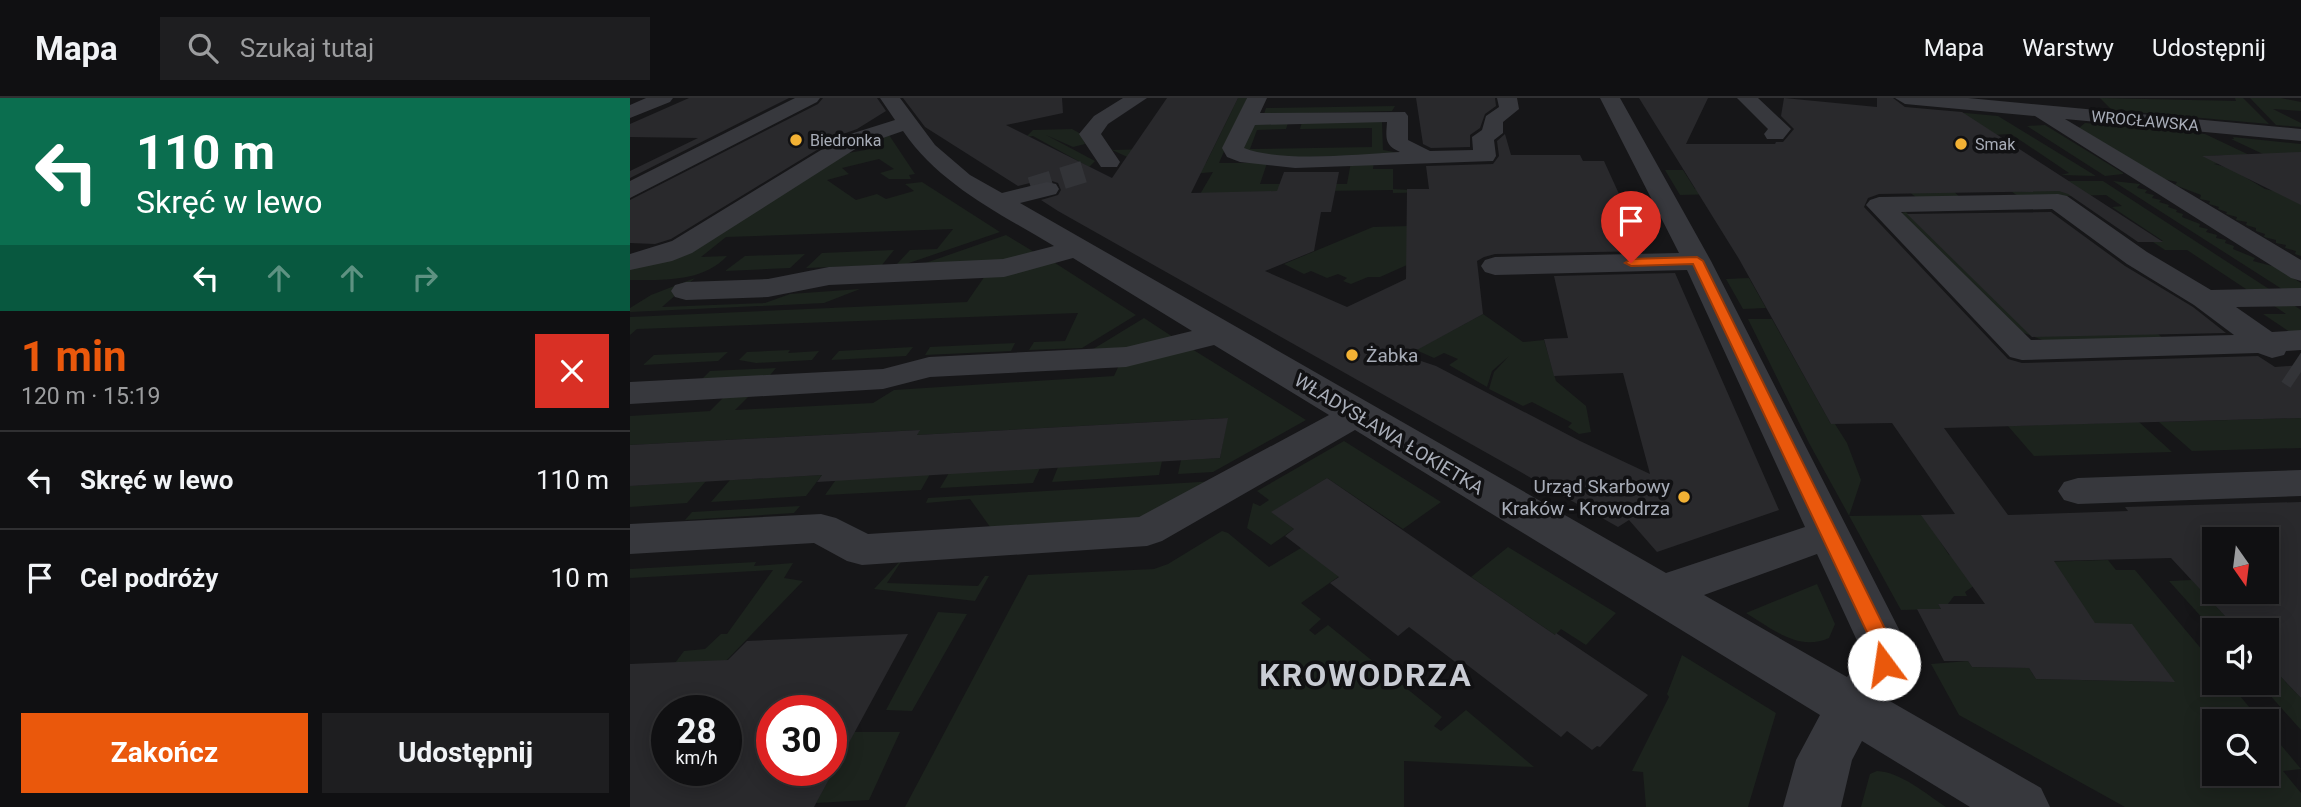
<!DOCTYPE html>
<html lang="pl">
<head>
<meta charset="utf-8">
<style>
  body { margin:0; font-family:Roboto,sans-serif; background:#1e1e20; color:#f1f3f6; height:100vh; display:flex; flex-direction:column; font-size:26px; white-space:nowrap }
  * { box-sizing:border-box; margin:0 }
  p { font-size:23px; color:#9c9d9f }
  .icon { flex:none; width:38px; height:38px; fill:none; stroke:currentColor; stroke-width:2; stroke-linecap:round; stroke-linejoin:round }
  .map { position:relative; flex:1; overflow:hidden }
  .sheet { display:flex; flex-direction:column; background:#101012; width:630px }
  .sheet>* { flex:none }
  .top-card { background:#0b6e4f; color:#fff; overflow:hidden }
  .needle { width:46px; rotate:166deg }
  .controls { position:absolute; left:1572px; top:429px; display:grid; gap:14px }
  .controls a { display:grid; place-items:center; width:77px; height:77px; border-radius:0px; background:#101012; box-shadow:0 4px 18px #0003,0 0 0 2px #303032; font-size:35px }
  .speed { position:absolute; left:21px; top:597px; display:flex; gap:14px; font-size:35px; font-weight:700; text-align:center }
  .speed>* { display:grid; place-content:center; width:91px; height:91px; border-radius:50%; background:#101012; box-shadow:0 4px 18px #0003,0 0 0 2px #303032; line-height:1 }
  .speed small { font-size:18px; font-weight:400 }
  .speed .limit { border:10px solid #d22; background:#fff; color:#111 }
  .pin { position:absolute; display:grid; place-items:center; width:60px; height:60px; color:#fff; margin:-72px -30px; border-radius:50% 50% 50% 0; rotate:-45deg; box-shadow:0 0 7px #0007 }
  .pin .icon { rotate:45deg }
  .me { position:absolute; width:77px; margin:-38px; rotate:346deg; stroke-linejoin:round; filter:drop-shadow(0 0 5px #0008) }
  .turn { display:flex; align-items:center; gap:24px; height:147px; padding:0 21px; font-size:32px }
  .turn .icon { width:91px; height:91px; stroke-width:2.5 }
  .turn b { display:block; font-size:49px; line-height:60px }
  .lanes { display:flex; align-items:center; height:66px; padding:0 21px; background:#0003; justify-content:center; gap:35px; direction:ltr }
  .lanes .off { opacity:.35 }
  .round { display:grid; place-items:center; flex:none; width:74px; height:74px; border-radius:0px; background:#1e1e20 }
  .summary { display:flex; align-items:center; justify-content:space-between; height:119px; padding:0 21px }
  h1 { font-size:42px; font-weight:700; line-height:52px; color:#ea580c }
  .action { display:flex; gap:14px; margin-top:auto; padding:14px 21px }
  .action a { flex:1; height:80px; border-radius:0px; background:#ea580c; color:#fff; font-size:28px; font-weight:700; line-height:80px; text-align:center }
  .action a+a { background:#1e1e20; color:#f1f3f6 }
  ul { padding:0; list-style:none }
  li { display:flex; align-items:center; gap:21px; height:98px; padding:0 21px; border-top:2px solid #303032 }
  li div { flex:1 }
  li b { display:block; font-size:26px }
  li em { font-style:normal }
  header { display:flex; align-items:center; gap:42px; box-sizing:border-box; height:98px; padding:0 35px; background:#101012; border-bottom:2px solid #303032 }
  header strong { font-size:33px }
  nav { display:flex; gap:38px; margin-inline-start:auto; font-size:24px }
  .search { width:490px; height:63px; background:#1e1e20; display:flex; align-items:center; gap:18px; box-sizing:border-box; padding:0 24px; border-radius:0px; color:#9c9d9f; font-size:26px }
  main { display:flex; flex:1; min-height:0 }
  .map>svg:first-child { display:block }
  .green { fill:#1c231d }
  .building { fill:#29292c; fill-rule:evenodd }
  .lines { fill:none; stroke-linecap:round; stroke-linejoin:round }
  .minor-tunnel-far1 { stroke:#333438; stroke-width:22; stroke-dasharray:22 11; stroke-linecap:butt }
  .minor-tunnel { stroke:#333438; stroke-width:38; stroke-dasharray:38 19; stroke-linecap:butt }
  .minor { fill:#37383d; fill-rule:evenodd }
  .route { fill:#ea580c; stroke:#983908; stroke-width:2 }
  .poi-dot { fill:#f2b134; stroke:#111113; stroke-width:2.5 }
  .labels { text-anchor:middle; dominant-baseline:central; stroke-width:7; stroke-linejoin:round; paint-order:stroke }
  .far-street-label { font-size:16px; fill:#a8adb8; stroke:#111113 }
  .far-poi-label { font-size:16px; fill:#a8adb8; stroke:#111113; text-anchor:start }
  .poi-label { font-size:19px; fill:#a8adb8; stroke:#111113; text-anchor:start }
  .street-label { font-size:19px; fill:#a8adb8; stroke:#111113 }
  .near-district-label { font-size:32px; font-weight:bold; letter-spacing:2px; fill:#c9ccd4; stroke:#111113 }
</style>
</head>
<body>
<header>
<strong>Mapa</strong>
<div class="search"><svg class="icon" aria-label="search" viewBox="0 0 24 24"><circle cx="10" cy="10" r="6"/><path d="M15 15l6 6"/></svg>Szukaj tutaj</div>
<nav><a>Mapa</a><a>Warstwy</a><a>Udostępnij</a></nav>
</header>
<main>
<section class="sheet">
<div class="top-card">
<div class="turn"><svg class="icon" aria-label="left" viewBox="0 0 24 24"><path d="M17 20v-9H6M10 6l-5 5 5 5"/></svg><div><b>110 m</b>Skręć w lewo</div></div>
<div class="lanes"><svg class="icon" aria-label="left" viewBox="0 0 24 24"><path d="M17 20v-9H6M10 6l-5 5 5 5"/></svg><svg class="icon off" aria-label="ahead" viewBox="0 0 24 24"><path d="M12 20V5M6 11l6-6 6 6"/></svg><svg class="icon off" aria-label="ahead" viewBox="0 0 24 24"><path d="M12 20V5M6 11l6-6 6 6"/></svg><svg class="icon off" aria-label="right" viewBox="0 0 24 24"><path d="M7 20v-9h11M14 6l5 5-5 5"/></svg></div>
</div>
<div class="summary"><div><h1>1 min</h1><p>120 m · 15:19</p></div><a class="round" style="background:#d93025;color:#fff"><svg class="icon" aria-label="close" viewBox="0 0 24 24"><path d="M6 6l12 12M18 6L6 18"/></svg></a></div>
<ul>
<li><svg class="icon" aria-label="left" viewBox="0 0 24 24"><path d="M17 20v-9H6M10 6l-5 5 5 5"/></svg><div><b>Skręć w lewo</b></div><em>110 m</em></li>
<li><svg class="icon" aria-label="arrive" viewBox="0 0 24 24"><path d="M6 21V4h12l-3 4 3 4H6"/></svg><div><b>Cel podróży</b></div><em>10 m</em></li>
</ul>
<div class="action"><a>Zakończ</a><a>Udostępnij</a></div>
</section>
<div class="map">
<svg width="1671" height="709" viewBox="0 0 1671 709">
  <rect width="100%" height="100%" fill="#161618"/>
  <path class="green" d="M 608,0 L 617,0 L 589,65 L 637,65 L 630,86 L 717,86 L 721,64 L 744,63 L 743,71 L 763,71 L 763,91 L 815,94 L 763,95 L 763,92 L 616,94 L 627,132 L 547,88 L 569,98 L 583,74 L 539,78 L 482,52 L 521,51 L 528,66 L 576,65 Z
    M 1470,0 L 1606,3 L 1605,0 L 1613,0 L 1639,26 L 1482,12 Z
    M 1620,0 L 1651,0 L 1671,4 L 1671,13 L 1643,11 L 1671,25 L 1671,29 L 1646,27 Z
    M 765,8 L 762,13 L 634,16 L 636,10 Z
    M 1259,8 L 1310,40 L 1307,41 L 1350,71 L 1388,83 L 1473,83 L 1642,193 L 1619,193 L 1557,152 L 1535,152 L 1523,144 L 1533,143 L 1482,109 L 1492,108 L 1476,97 L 1389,99 L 1366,82 L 1310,81 L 1331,100 L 1288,101 L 1261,79 L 1159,75 L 1153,69 L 1231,73 L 1249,70 L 1241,63 L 1301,59 L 1250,24 L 1253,23 L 1253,14 L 1267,14 Z
    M 1270,9 L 1368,18 L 1466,78 L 1431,77 L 1439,75 L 1381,36 L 1322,39 Z
    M 672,24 L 752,24 L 753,52 L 775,56 L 644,60 L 619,57 L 611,48 L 623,25 L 658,25 L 656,31 L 627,32 L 620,51 L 742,49 L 742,30 L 670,31 Z
    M 1455,25 L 1575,36 L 1632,63 L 1607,64 L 1593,57 L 1577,58 L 1590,65 L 1584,66 L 1600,70 L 1635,91 L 1671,99 L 1671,158 L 1665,156 L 1666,153 L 1655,150 L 1656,147 L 1646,145 L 1646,142 L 1634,139 L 1635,136 L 1626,133 L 1626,130 L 1616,127 L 1617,124 L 1606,122 L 1607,119 L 1596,116 L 1597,114 L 1588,111 L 1589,109 L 1579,106 L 1580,103 L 1570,101 L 1571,97 L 1545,87 L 1547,84 L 1534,81 L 1449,30 Z
    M 1415,27 L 1493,75 L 1493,76 L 1475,78 L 1397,28 Z
    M 442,31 L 451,36 L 455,46 L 443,49 L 416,37 L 465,63 L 459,69 L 403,38 L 396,39 L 403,32 Z
    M 259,37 L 285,76 L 279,77 L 281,81 L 259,81 L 250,75 L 264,71 L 249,61 L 212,70 L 219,76 L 197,82 L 226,102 L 247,96 L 256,101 L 284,93 L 275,86 L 292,84 L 370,134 L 276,166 L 267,166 L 280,152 L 307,151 L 323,131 L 96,139 L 71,159 L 97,158 C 73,184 34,182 0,182 L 0,169 L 207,57 L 235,52 L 254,41 L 252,38 Z
    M 1603,39 L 1671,46 L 1671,74 L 1601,41 L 1604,41 Z
    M 1035,72 L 1053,72 L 1065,91 L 1089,90 L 1093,96 L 1050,97 Z
    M 1483,83 L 1510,86 L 1507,90 L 1517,92 L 1515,95 L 1524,97 L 1522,100 L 1531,102 L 1529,104 L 1539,107 L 1538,109 L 1547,112 L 1546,114 L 1553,116 L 1552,119 L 1570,126 L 1569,129 L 1578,131 L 1576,134 L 1587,137 L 1586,140 L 1596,142 L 1595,145 L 1604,148 L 1603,151 L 1625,160 L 1623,163 L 1646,169 L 1671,185 L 1671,192 L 1655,193 Z
    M 1276,114 L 1402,235 L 1523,232 L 1534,241 L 1415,243 L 1389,233 L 1271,115 Z
    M 779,128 L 777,167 L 750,179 L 738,179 L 721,186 L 713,183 L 717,180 L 708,176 L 697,180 L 681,173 L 674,176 L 654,166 L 743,129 Z
    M 376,137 L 409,157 L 387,163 L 281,170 Z
    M 264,152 L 252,167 L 176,170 L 192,155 Z
    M 175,156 L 160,170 L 95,173 L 115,158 Z
    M 422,163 L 506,217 L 452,250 L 399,252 L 404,244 L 435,243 L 448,215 L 7,231 L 0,237 L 0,219 L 337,204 L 357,175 Z
    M 65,180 L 32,209 L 135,205 L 160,196 L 230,191 L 194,205 L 0,214 L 0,210 L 21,197 Z
    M 1119,180 L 1136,210 L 1113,211 L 1096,181 Z
    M 1659,204 L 1671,212 L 1671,236 L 1663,236 L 1633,216 L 1656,216 L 1640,205 Z
    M 853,216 L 893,244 L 914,242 L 926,283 L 956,308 L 961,334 L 949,336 L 938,329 L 942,325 L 902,304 L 893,308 L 859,291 L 864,274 L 879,258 L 862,273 L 857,289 L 819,267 L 828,261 L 814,255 L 804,260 L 786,252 Z
    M 514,220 L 546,241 L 524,248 L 455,256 Z
    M 1118,221 L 1142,221 L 1201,326 L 1205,326 L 1217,345 L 1231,382 L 1219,418 L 1293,417 L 1319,457 L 1402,453 L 1411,464 L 1478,462 L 1486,472 L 1505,472 L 1584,566 L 1584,584 L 1599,585 L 1631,623 L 1584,623 L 1584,676 L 1636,676 L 1636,629 L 1671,671 L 1653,673 L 1671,695 L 1671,709 L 1495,709 L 1329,617 L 1301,566 L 1338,563 L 1342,569 L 1399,570 L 1406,581 L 1544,584 L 1465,525 L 1345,487 L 1335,494 L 1337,498 L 1324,498 L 1318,506 L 1308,506 L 1311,511 L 1271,512 L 1179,345 Z
    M 385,245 L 381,253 L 295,257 L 300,249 Z
    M 283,249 L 276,258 L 201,262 L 209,253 Z
    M 562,251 L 676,322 L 583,374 L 548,376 L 551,362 L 590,360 L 597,320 L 287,337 L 289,332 L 0,347 L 0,318 L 80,313 L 101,292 L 126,291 L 105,312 L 243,305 L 264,292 L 484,278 L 490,265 Z
    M 160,252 L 158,255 L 189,253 L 182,262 L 126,265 L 109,262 L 117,254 Z
    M 98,254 L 88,263 L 13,267 L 24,257 Z
    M 146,270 L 136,282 L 68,285 L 80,273 Z
    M 1671,320 L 1671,350 L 1562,353 L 1529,324 Z
    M 1509,324 L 1542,354 L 1404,358 L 1378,328 Z
    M 714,343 L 811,404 L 773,431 L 697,380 L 642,414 L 664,431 L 641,447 L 617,430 L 623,405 L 630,408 L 639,402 L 627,393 Z
    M 532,363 L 529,377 L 422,384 L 428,369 Z
    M 410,370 L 403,385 L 310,390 L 319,375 Z
    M 210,376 L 300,376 L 291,392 L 195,397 Z
    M 192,377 L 176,398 L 81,404 L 100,382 Z
    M 76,383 L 57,405 L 0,409 L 0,388 Z
    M 587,383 L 552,402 L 504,421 L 363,433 L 340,401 L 296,405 L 298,400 Z
    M 170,408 L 164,415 L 55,422 L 62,414 Z
    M 592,433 L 598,435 L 639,469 L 681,444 L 718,472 L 671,505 L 691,521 L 679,532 L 685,537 L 698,527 L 812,619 L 804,628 L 811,633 L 836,612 L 904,669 L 774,663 L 774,709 L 275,709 L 398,477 L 524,471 L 538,466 Z
    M 878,449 L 986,515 L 956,547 L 931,531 L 925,537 L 841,479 Z
    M 274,459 L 257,485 L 348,488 L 355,478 L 359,478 L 345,503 L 244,491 Z
    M 126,464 L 124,468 L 163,465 L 154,480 L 173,483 L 94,565 L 60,612 L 37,612 L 45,565 L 54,553 L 75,551 L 91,536 L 97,536 L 143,472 L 0,480 L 0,471 Z
    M 1562,482 L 1608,532 L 1584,533 L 1539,483 Z
    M 1187,486 L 1205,526 L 1199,540 C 1168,554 1141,530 1116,515 Z
    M 308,514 L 337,516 L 282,613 L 256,612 Z
    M 1052,557 L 1146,615 L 1118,709 L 1016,709 L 1013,674 L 1002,673 L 1039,599 L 1037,596 Z
    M 1636,563 L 1671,600 L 1671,632 L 1629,585 L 1636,584 Z
    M 224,634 L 270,634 L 239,702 L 186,705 Z
    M 1247,673 C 1271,674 1296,696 1316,709 L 1231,709 L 1240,676 Z"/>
  <path class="building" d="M 59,0 L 159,0 L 0,80 L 0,73 L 68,40 L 0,39 L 0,26 Z
    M 193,0 L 247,0 L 256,13 L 227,31 L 213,36 L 41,141 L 25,146 L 0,145 L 0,102 L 188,6 Z
    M 273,0 L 432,0 L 433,15 L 376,27 L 482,80 L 537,0 L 608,0 L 561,95 L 647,93 L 654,74 L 709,74 L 701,114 L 691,114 L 684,153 L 635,173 L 717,209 L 776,181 L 777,91 L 799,91 L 796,68 L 863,66 L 869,58 L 867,43 L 875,36 L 881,57 L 950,57 L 953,63 L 974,63 L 1015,153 L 865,156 L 854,159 L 847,163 L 853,216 L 776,258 L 806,268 L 950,343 L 1020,376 L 993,275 L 924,278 L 914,241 L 938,240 L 924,178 L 1045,175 L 1149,412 L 1027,454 L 999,422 L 988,429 L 428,113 L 411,102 L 428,97 L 431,92 L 428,85 L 416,81 L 388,88 L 295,29 Z
    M 786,0 L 865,0 L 866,8 L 855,16 L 850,30 L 840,37 L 840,49 L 801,50 L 793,46 Z
    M 1009,0 L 1078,0 L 1056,46 L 1145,46 L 1146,44 L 1153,44 L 1164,31 L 1151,18 L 1154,0 L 1247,9 L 1247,0 L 1263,0 L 1275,9 L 1332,14 L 1533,144 L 1508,144 L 1438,96 L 1429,93 L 1249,96 L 1238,100 L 1234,109 L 1378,261 L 1392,265 L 1628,258 L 1645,269 L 1671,267 L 1671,320 L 1314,330 L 1378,417 L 1498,413 L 1495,409 L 1671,404 L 1671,600 L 1636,563 L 1636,532 L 1608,532 L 1541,460 L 1424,463 L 1465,525 L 1502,526 L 1545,584 L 1406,581 L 1399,570 L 1342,569 L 1338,563 L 1314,563 L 1287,511 L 1311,511 L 1308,506 L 1355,506 L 1291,417 L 1325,416 L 1262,325 L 1201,326 L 1109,161 ZM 1584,441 L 1636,441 L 1636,494 L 1584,494 Z
    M 1671,54 L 1671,107 L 1572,58 Z
    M 1421,114 L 1495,168 L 1563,209 L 1596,235 L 1402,239 L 1277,116 Z
    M 598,320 L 590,360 L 187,384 L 192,377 L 0,388 L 0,347 L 290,332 L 287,337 Z
    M 697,380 L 925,537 L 926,535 L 1018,597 L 970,649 L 967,648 L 962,652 L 937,633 L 931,639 L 836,566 L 832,569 L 779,529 L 768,538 L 700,485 L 709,479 L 655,438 L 664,431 L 641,414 Z
    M 278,536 L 184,709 L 0,709 L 0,566 L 98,562 L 117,543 ZM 37,612 L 96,612 L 96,672 L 37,672 ZM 142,612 L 201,612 L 201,672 L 142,672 Z"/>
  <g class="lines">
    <path class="minor-tunnel-far1" d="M 401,90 L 456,73"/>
    <path class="minor-tunnel" d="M 1662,268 L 1671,274"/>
    <path class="minor" d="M 16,0 L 43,0 L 40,4 L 0,20 L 0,7 Z
      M 165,0 L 190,0 L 187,4 L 0,100 L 0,83 Z
      M 250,0 L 270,0 L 305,47 L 340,77 L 372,95 L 417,84 L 426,86 L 429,91 L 426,96 L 390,105 L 1036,475 L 1175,429 L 1057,172 L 865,177 L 855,174 L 851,168 L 855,162 L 865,159 L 1049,155 L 970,0 L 990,0 L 1081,163 L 1277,547 L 1279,566 L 1258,602 L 1411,690 L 1420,709 L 1340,709 L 1232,643 L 1222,662 L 1211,709 L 1153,709 L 1166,662 L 1190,617 L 725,332 L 532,443 L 517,448 L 232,467 L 217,463 L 184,445 L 0,456 L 0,426 L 191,416 L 206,420 L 238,436 L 509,419 L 699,317 L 584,247 L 496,269 L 300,279 L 253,291 L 0,306 L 0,284 L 253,271 L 299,259 L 496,249 L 562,233 L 443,160 L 374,179 L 199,187 L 138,199 L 56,202 L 45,199 L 41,193 L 45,187 L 56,184 L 138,181 L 199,169 L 373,161 L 424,148 C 369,115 310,87 273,33 L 230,48 L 62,155 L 42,163 L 0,172 L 0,156 L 42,143 L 214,38 L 265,22 ZM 1187,456 L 1229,547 L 1229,562 L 1217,579 L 1074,497 Z
      M 493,0 L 517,0 L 478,26 L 471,36 L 490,64 L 487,69 L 471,69 L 449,36 L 464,18 Z
      M 617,0 L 637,0 L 630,15 L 775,14 L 778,18 L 778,42 L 800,53 L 843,52 L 842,39 L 852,32 L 856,18 L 869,9 L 867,0 L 887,0 L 889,11 L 873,24 L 873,35 L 864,42 L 866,58 L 863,63 L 665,70 L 610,64 L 597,59 L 592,50 ZM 757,24 C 756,40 754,47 770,54 C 727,56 653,65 614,50 L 625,27 Z
      M 1107,0 L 1128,0 L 1161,31 L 1153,41 L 1137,41 L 1134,36 L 1138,31 Z
      M 1265,0 L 1338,0 L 1671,31 L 1671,43 L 1435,21 L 1671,162 L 1671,183 L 1661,180 L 1405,18 L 1275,6 Z
      M 1428,96 L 1437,98 L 1517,154 L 1581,192 L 1671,190 L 1671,208 L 1606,209 L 1642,234 L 1671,232 L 1671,252 L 1656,253 L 1654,257 L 1642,260 L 1628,255 L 1392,262 L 1380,259 L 1236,107 L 1240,102 L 1249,99 ZM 1422,111 L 1497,166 L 1564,207 L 1604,237 L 1401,242 L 1271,114 Z
      M 1671,372 L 1671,398 L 1448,406 L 1434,402 L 1428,393 L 1434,384 L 1448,380 Z"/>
  </g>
  <path class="route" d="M 1067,159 L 1073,163 L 1263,547 L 1265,566 L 1262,572 L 1254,574 L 1247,572 L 1243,547 L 1063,166 L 1001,168 L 995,165 L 1001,161 Z"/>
  <g class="poi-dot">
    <circle cx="166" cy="42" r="7"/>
    <circle cx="1331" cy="46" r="7"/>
    <circle cx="722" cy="257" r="7"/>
    <circle cx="1054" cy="399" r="7"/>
  </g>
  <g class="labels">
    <g class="far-street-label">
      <text transform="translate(1515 23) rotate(5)">WROCŁAWSKA</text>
    </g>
    <g class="far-poi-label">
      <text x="180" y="42">Biedronka</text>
      <text x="1345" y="46">Smak</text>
    </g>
    <g class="poi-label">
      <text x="736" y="257">Żabka</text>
      <text x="1040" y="388" text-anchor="end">Urząd Skarbowy<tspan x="1040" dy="22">Kraków - Krowodrza</tspan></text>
    </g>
    <g class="street-label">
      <text transform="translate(759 336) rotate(31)">WŁADYSŁAWA ŁOKIETKA</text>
    </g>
    <g class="near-district-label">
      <text x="736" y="577">KROWODRZA</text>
    </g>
  </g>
</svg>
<div class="controls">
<a><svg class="needle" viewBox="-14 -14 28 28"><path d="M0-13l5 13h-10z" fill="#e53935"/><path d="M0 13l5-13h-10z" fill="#9c9d9f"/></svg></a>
<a><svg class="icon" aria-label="sound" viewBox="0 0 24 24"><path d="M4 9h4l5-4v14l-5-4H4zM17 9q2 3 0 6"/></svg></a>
<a><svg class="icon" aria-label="search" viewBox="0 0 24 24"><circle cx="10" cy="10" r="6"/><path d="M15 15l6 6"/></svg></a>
</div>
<div class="speed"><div>28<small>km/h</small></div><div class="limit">30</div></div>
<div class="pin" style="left:1001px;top:165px;background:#d93025"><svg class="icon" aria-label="arrive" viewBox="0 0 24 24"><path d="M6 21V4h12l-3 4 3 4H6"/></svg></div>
<svg class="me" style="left:1254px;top:566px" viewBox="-20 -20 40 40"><circle r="19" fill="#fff"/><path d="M0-13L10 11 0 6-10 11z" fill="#ea580c"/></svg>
</div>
</main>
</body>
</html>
